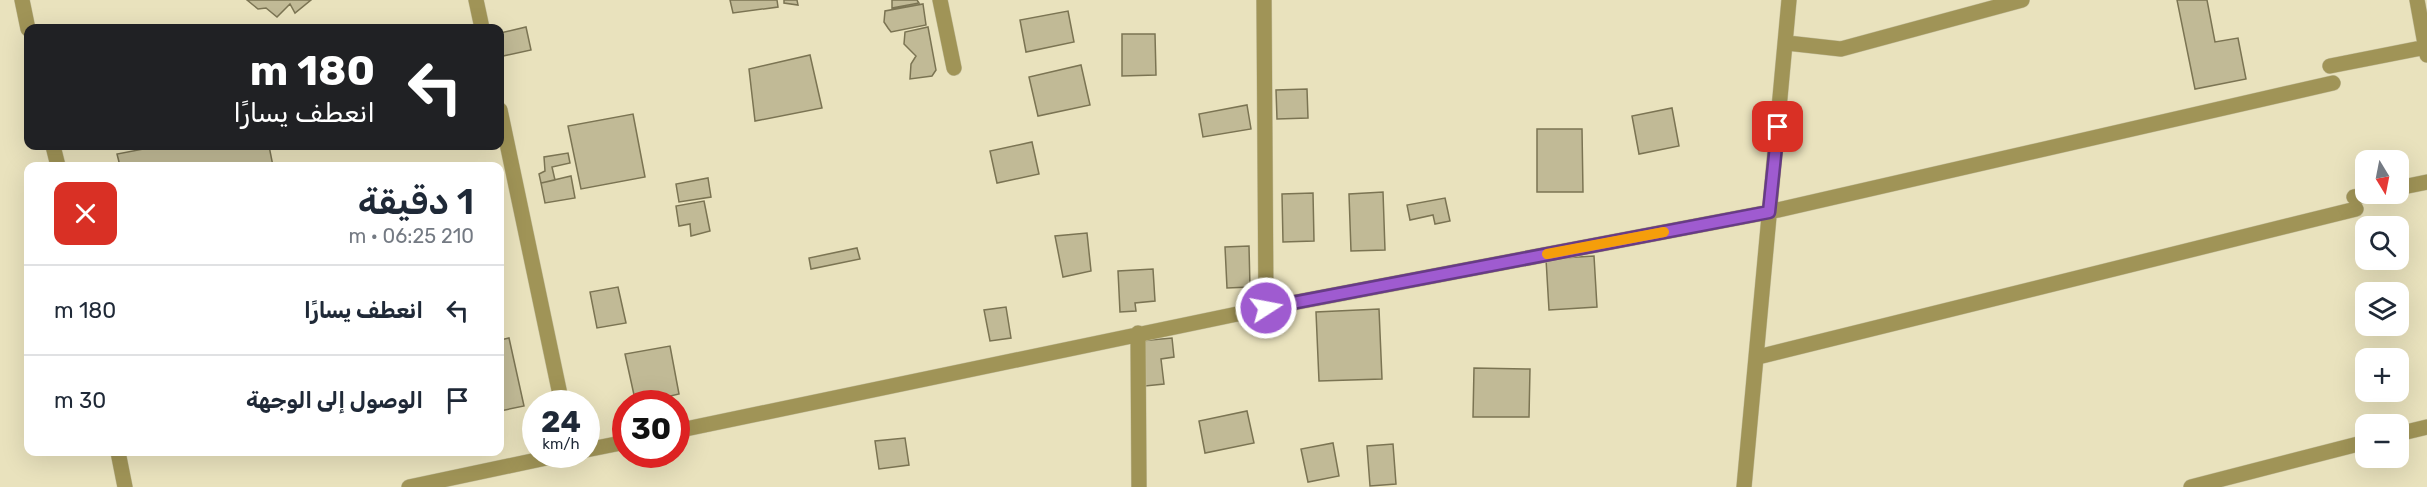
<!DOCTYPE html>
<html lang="ar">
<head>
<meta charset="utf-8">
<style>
  body { margin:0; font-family:Rubik,Vazirmatn,sans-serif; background:#f6f6f7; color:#1f2937; direction:rtl; height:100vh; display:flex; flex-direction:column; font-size:22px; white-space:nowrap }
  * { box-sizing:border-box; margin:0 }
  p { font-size:20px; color:#747a83 }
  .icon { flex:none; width:33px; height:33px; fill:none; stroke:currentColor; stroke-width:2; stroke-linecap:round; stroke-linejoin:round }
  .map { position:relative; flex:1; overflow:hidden; direction:ltr }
  .drawer { position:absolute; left:24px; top:162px; width:480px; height:294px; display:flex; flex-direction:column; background:#fff; border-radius:12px; box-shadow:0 6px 24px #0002; direction:rtl }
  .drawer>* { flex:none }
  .guide { position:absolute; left:24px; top:24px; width:480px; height:126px; border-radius:12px; box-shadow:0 6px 24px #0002; direction:rtl; background:#202124; color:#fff; overflow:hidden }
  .needle { width:39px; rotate:170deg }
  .tools { position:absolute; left:2355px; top:150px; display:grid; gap:12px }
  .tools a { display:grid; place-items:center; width:54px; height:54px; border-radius:12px; background:#fff; box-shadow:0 6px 24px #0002; font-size:30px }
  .speed { position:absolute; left:522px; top:390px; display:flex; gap:12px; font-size:30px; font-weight:700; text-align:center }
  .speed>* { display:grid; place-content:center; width:78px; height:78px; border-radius:50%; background:#fff; box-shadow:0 6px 24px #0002; line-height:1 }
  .speed small { font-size:15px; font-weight:400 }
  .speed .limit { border:9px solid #d22; background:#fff; color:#111 }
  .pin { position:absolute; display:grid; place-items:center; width:51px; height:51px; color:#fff; margin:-26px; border-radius:12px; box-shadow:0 3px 9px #0006 }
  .me { position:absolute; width:66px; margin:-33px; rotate:79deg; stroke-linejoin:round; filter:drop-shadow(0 0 4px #0008) }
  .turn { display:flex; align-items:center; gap:21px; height:126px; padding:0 30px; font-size:27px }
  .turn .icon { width:78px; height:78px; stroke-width:2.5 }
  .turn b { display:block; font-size:42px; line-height:51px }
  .round { display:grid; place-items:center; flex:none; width:63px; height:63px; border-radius:12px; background:#f6f6f7 }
  .headline { display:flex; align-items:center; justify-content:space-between; height:102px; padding:0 30px }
  h1 { font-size:36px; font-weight:600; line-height:45px }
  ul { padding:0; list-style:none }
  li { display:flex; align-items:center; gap:18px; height:90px; padding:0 30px; border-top:2px solid #e0e1e3 }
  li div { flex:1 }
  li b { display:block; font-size:22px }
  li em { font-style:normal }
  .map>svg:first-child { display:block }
  .building { fill:#c1ba96; stroke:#7b7453; stroke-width:1.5 }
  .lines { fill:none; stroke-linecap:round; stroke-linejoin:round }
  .street-casing { stroke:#c6c09f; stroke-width:16 }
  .street { stroke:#a09457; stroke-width:15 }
  .route-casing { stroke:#673b87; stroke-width:15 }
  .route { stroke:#9f5bd0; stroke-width:10 }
  .slow { stroke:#f59e0b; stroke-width:10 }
</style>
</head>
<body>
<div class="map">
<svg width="2427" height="487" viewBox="0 0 2427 487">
  <rect width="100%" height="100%" fill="#e9e2bd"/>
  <path class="building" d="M 247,0 L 311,0 L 295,13 L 290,4 L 277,17 L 266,8 L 258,9 Z
    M 730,0 L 777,0 L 778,7 L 733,13 Z
    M 784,0 L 797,0 L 798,5 L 784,3 Z
    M 892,0 L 917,0 L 919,3 L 892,8 Z
    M 2177,0 L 2207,0 L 2215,42 L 2238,38 L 2246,79 L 2195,89 Z
    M 923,4 L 926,25 L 891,32 L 888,28 L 884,22 L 885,11 Z
    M 1068,11 L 1074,42 L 1026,52 L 1020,20 Z
    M 526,27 L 531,50 L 503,56 L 500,33 Z
    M 928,27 L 936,70 L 932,76 L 910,79 L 911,64 L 916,56 L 904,44 L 905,32 Z
    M 1122,34 L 1155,34 L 1156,75 L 1122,76 Z
    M 810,55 L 822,108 L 755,121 L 749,69 Z
    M 1081,65 L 1090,105 L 1038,116 L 1029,77 Z
    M 1307,89 L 1308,118 L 1277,119 L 1276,90 Z
    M 1247,105 L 1251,129 L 1203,137 L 1199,114 Z
    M 1672,108 L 1679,146 L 1639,154 L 1632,116 Z
    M 633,114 L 645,177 L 581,189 L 568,126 Z
    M 1537,129 L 1582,129 L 1583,192 L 1537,192 Z
    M 1032,142 L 1039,174 L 997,183 L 990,151 Z
    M 159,146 L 269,146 L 273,166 L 120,166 L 117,154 Z
    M 568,153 L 570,163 L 552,167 L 555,180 L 541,183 L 539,174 L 545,171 L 544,157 Z
    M 571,176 L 575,198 L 545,203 L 541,183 Z
    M 708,178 L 711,197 L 679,202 L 676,184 Z
    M 1383,192 L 1385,250 L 1351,251 L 1349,194 Z
    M 1313,193 L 1314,241 L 1283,242 L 1282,194 Z
    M 1445,198 L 1450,221 L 1435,224 L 1433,215 L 1410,220 L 1407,205 Z
    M 704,201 L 710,231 L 691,236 L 690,224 L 679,226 L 676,206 Z
    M 1087,233 L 1091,271 L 1063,277 L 1055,236 Z
    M 1249,246 L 1250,287 L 1227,288 L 1225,247 Z
    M 857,248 L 860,259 L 811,269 L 809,258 Z
    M 1594,256 L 1597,307 L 1549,310 L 1546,259 Z
    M 1153,269 L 1155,301 L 1135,303 L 1136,311 L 1120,312 L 1118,271 Z
    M 618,287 L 626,323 L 597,328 L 590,292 Z
    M 1006,307 L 1011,338 L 990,341 L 984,310 Z
    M 1379,309 L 1382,379 L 1319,381 L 1316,312 Z
    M 509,338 L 524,406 L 500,411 L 500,340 Z
    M 1172,338 L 1174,357 L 1161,359 L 1164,384 L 1145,386 L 1140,341 Z
    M 670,346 L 679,394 L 636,404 L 625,354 Z
    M 1474,368 L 1530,369 L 1529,417 L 1473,417 Z
    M 1247,411 L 1254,443 L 1205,453 L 1199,421 Z
    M 905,438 L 909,465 L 879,469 L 875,441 Z
    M 1333,443 L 1339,476 L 1308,482 L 1301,449 Z
    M 1393,444 L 1396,484 L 1370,486 L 1367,446 Z"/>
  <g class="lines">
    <g class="street-casing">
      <path id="street" d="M 22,0 L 28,29
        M 476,0 L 482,28
        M 940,0 L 954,68
        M 1264,0 L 1266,308
        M 2417,0 L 2427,55
        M 1787,43 L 1841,49 L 2022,0
        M 2330,66 L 2426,47
        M 500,110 L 562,404
        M 53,146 L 58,166
        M 2398,188 L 2427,182
        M 2354,197 L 2371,194
        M 1138,333 L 1139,487
        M 1758,357 L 2356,209
        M 676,431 L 1266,308 L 1769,212 L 2333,83
        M 2398,434 L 2427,427
        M 586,450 L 626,442
        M 118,452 L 125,487
        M 409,487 L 565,454
        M 1744,487 L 1789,0
        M 2191,487 L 2366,442"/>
    </g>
    <use href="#street" class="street"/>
  </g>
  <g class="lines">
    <g class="route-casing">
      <path id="route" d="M 1266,308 L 1769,212 L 1778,127"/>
    </g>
    <use href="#route" class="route"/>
    <path class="slow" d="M 1547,254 L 1664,232"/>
  </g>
</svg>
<div class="tools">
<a><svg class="needle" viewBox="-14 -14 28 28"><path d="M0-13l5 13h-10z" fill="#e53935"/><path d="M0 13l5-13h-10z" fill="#747a83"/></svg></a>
<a><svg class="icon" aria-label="search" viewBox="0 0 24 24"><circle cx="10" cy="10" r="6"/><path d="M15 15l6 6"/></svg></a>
<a><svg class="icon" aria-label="layers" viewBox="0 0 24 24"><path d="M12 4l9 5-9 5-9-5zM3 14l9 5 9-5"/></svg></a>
<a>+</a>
<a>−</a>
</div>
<div class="speed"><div>24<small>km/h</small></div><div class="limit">30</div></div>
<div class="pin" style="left:1778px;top:127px;background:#d93025"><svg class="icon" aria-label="arrive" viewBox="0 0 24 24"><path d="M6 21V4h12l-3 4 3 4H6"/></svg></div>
<svg class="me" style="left:1266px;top:308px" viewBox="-20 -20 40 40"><circle r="17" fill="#9f5bd0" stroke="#fff" stroke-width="3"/><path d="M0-11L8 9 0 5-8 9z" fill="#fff"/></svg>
<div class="guide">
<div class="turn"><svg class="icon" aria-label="left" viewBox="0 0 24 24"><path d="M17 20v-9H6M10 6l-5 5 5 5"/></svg><div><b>180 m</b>انعطف يسارًا</div></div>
</div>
<section class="drawer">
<div class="headline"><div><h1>1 دقيقة</h1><p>210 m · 06:25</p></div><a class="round" style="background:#d93025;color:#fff"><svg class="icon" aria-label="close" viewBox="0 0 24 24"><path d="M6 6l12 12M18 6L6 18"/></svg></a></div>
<ul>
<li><svg class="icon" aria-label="left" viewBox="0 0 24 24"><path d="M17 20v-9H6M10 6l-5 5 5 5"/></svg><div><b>انعطف يسارًا</b></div><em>180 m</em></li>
<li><svg class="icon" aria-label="arrive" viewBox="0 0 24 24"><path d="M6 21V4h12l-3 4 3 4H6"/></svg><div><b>الوصول إلى الوجهة</b></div><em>30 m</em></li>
</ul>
</section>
</div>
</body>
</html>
